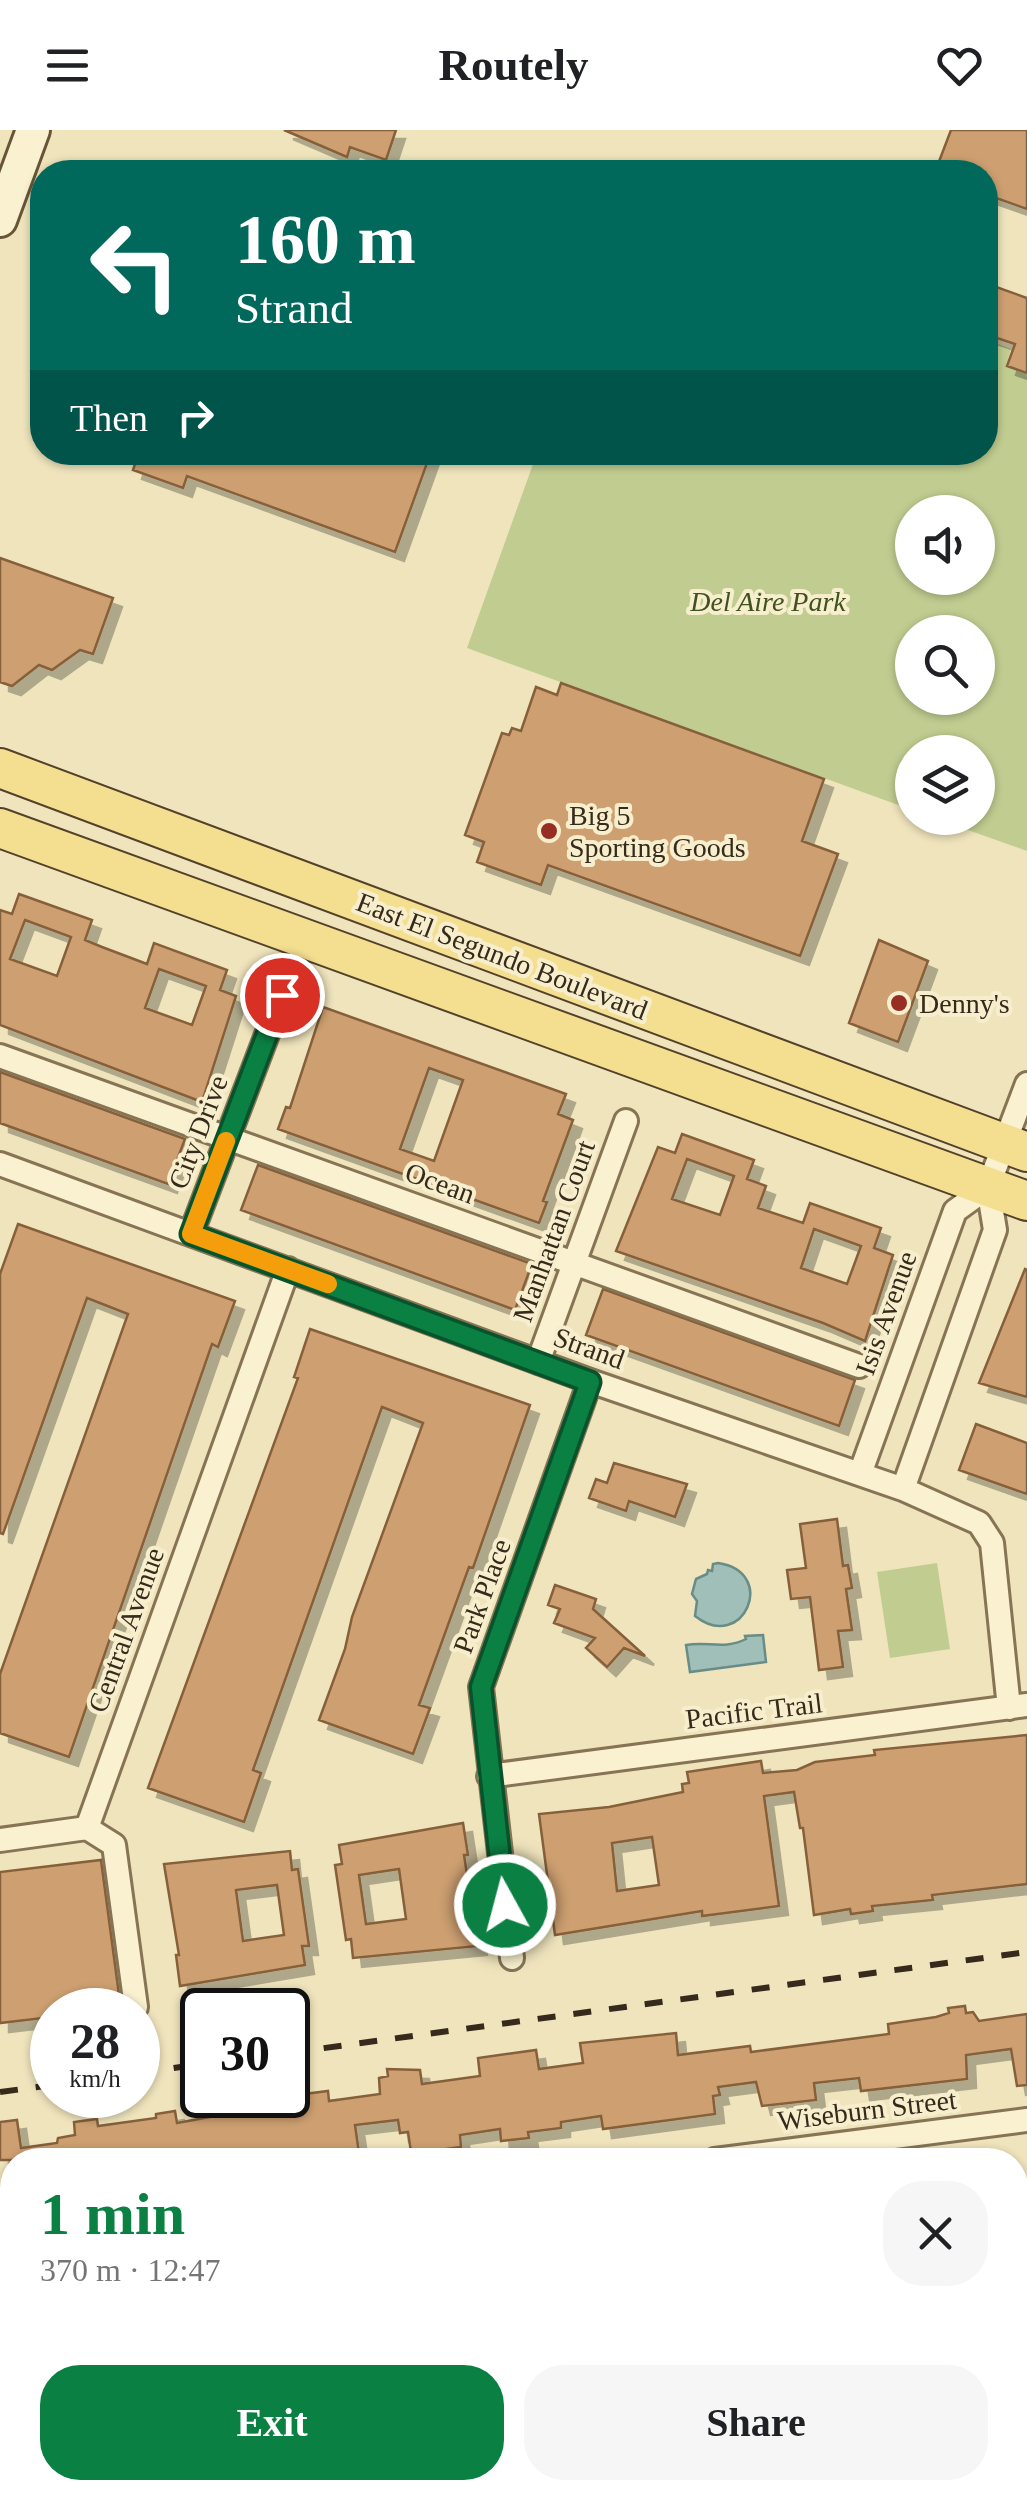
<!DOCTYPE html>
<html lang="en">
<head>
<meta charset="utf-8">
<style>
  body { margin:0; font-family:"Times New Roman",serif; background:#f6f6f6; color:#202124; height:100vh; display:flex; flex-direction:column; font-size:38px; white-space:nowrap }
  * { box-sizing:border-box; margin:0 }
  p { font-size:32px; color:#757577 }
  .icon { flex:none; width:55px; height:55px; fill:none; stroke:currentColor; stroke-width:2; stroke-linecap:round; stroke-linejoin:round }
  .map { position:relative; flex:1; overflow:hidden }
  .side { position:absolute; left:0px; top:2018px; width:1028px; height:352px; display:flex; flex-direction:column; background:#fff; border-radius:40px 40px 0 0; box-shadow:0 2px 8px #0004 }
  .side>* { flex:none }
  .hud { position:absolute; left:30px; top:30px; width:968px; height:305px; border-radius:40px; box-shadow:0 2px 8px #0004; background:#00695c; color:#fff; overflow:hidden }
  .fabs { position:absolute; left:895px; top:365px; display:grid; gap:20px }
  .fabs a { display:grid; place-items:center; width:100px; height:100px; border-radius:50%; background:#fff; box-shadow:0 2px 8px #0004; font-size:50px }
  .speed { position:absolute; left:30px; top:1858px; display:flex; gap:20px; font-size:50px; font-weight:700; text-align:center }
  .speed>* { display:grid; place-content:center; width:130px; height:130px; border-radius:50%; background:#fff; box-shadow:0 2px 8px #0004; line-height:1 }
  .speed small { font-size:25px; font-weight:400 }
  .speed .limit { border:5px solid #111; border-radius:15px; background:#fff; color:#111 }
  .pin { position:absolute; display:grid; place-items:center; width:85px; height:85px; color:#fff; margin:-42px; border:5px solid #fff; border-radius:50%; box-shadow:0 2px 10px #0007 }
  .me { position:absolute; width:110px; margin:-55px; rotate:353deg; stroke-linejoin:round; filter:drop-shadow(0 0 8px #0008) }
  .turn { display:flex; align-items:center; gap:35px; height:210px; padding:0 40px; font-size:45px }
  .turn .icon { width:130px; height:130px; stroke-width:2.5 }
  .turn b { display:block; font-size:70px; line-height:85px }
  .then { display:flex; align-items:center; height:95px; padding:0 40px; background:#0003; gap:20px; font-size:38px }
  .round { display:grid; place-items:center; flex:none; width:105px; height:105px; border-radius:40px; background:#f6f6f6 }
  .headline { display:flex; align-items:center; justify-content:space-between; height:170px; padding:0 40px }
  h1 { font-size:60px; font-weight:600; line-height:75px; color:#0b8043 }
  .primary-button { display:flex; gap:20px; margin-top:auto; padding:20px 40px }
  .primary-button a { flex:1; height:115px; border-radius:40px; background:#0b8043; color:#fff; font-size:40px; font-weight:600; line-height:115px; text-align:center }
  .primary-button a+a { background:#f6f6f6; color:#202124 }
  header { display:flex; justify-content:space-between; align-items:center; height:130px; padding:0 40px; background:#fff; font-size:45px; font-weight:600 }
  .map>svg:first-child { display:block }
  .green { fill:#c0cc90; fill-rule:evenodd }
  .water { fill:#a0bfb9; stroke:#688d87; stroke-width:2.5 }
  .building { fill:#cea071; stroke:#86603b; stroke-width:2.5; fill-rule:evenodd; filter:url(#shadow) }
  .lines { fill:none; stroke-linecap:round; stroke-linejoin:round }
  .minor-casing { stroke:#867455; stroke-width:28 }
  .secondary-casing { stroke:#685539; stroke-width:38 }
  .primary-casing { stroke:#53412a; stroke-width:42 }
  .minor { stroke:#f9f1cf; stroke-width:22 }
  .secondary { stroke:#f9f1cf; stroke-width:32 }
  .primary { stroke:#f4df91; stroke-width:38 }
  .rail { stroke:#352a1b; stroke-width:6; stroke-dasharray:18 18; stroke-linecap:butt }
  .route-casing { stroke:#07532c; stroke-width:25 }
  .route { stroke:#0b8043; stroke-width:18 }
  .slow { stroke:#f59e0b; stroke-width:18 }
  .poi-dot { fill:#972e24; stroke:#f6eecc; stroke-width:4 }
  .labels { text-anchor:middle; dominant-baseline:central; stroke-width:8; stroke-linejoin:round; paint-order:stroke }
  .park-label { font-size:28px; font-style:italic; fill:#415221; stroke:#f6eecc }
  .poi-label { font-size:28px; fill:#352a1b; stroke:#f6eecc; text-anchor:start }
  .street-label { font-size:28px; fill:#352a1b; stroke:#f6eecc }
</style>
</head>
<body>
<header><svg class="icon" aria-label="menu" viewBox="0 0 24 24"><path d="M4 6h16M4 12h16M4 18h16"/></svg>Routely<svg class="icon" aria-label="heart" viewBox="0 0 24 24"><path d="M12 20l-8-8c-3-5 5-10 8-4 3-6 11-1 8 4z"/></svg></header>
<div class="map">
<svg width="1027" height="2369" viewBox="0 0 1027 2369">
  <defs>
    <filter id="shadow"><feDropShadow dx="9" dy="9" stdDeviation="0" flood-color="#0004"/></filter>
  </defs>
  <rect width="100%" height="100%" fill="#efe4bc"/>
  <path class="green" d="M 985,209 L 1011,219 L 1006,235 L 1027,243 L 1027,721 L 934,688 L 978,688 L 978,622 L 912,622 L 912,680 L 467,518 L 537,323 L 985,322 ZM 912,382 L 978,382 L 978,448 L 912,448 ZM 912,502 L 978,502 L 978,568 L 912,568 Z
    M 937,1433 L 950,1519 L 890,1528 L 877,1442 Z"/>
  <path class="water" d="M 718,1433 C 779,1442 743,1524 695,1486 L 697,1471 L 692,1464 L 696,1449 L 707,1444 L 708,1440 L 712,1441 L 713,1434 Z
    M 763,1505 L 766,1532 L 690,1542 L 686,1515 C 708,1511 724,1520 746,1509 L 745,1506 Z"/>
  <path class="building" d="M 284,0 L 396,0 L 386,30 L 350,17 L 347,27 Z
    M 951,0 L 1027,0 L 1027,79 L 985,64 L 985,42 L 935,42 Z
    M 985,153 L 1027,168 L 1027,243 L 1007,236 L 1015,214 L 985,204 Z
    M 139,322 L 431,322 L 395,422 L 187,346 L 183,358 L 133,340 Z
    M 0,428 L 113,468 L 93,524 L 80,520 L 52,540 L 39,535 L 12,556 L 0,552 Z
    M 561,553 L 824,649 L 802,711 L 838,724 L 800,826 L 548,735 L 541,755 L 477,732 L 484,712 L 465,705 L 502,603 L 509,605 L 512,598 L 521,601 L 536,557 L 557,565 Z
    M 19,764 L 92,790 L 85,810 L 102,817 L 147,834 L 154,813 L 227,840 L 220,860 L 236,866 L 202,972 L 0,895 L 0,780 L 12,784 ZM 25,790 L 71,807 L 57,846 L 10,829 ZM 159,839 L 206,856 L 192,895 L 145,878 Z
    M 879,810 L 928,831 L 898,912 L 849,893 Z
    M 323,877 L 566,964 L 558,984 L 573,990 L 543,1071 L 547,1072 L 539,1093 L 278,999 L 286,977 L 290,978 ZM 429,938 L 463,950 L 434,1031 L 400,1019 Z
    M 0,942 L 185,1009 L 168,1054 L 0,993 Z
    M 682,1004 L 754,1030 L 747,1049 L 766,1056 L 758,1078 L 803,1093 L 810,1073 L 881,1098 L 874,1118 L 893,1125 L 865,1211 L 823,1193 L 616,1121 L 658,1017 L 675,1023 ZM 687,1029 L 734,1046 L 720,1085 L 672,1069 ZM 814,1099 L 861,1116 L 847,1154 L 801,1138 Z
    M 258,1035 L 532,1134 L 515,1180 L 241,1080 Z
    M 18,1094 L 235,1171 L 218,1217 L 212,1214 L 69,1627 L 0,1603 L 0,1544 L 128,1184 L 87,1168 L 3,1404 L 0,1403 L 0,1144 Z
    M 1025,1139 L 1027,1140 L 1027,1267 L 979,1253 Z
    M 603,1159 L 855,1250 L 839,1296 L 586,1205 Z
    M 310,1199 L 530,1275 L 473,1438 L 469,1437 L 419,1575 L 430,1578 L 413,1624 L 319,1590 L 345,1519 L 352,1487 L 423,1293 L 382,1277 L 253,1640 L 261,1643 L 244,1692 L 148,1658 L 298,1248 L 294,1247 Z
    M 976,1294 L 1027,1313 L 1027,1364 L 959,1340 Z
    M 614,1333 L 687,1354 L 675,1387 L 629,1371 L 626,1381 L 589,1368 L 596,1349 L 607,1353 Z
    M 837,1389 L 843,1436 L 848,1435 L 852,1458 L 846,1459 L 852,1500 L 838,1501 L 843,1537 L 819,1540 L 810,1467 L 791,1469 L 787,1440 L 806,1438 L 800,1394 Z
    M 555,1455 L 596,1469 L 593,1479 L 645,1526 L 624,1518 L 607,1537 L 586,1518 L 595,1508 L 554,1493 L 560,1479 L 548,1475 Z
    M 1027,1605 L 1027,1754 L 932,1765 L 933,1770 L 872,1776 L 873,1781 L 851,1784 L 850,1779 L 814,1785 L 803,1698 L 800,1698 L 794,1662 L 764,1666 L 779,1776 L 702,1786 L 702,1781 L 555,1805 L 539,1684 L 609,1677 L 683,1662 L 682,1654 L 689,1653 L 687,1642 L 761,1631 L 763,1643 L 797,1640 L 815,1632 L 875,1625 L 874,1620 ZM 652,1707 L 659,1755 L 617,1761 L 612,1713 Z
    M 463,1693 L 468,1725 L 464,1725 L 478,1816 L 353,1828 L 351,1809 L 346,1810 L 335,1735 L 342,1734 L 339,1715 ZM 399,1739 L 406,1789 L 366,1794 L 359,1745 Z
    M 290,1721 L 292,1740 L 298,1739 L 309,1816 L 302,1816 L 305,1835 L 180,1856 L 176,1825 L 179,1825 L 164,1734 ZM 277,1755 L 284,1805 L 243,1811 L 236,1760 Z
    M 101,1730 L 121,1880 L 52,1880 L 52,1887 L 0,1893 L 0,1742 Z
    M 965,1876 L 966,1883 L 973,1882 L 979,1891 L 1027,1884 L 1027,1955 L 1017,1956 L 1011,1919 L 966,1925 L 967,1949 L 861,1961 L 859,1948 L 814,1953 L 816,1970 L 762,1976 L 756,1952 L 718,1957 L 720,1965 L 713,1966 L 715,1984 L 603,1999 L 601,1986 L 561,1992 L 561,1998 L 528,2002 L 529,2008 L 501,2011 L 500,1999 L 460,2005 L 461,2017 L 439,2020 L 411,2022 L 408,2002 L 400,2003 L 398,1990 L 355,1995 L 360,2030 L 285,2030 L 284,2024 L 237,2030 L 0,2030 L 0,1992 L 17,1990 L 21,2018 L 57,2013 L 58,2008 L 75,2005 L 74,1992 L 97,1989 L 98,1996 L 156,1988 L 156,1984 L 175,1981 L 177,1993 L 258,1978 L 257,1970 L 273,1968 L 328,1961 L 329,1971 L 380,1964 L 379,1948 L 388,1946 L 387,1939 L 420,1940 L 422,1954 L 480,1946 L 478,1928 L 536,1920 L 539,1939 L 583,1933 L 580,1913 L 676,1903 L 678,1925 L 750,1916 L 751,1922 L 889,1904 L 888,1894 L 936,1887 L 949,1883 L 948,1878 Z"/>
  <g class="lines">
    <g class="minor-casing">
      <path id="minor" d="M 0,926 L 859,1236
        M 0,1034 L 590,1251 L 903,1359 L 979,1393 L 992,1413 L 1009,1578
        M 191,1104 L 282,865
        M 538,1232 L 626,991
        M 860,1344 L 955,1081 L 988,1057
        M 903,1359 L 995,1100 L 988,1057 L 1027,954
        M 489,1646 L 1027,1575
        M 87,1698 L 288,1139
        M 87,1698 L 114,1715 L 136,1877
        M 0,1710 L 87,1698
        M 512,1828 L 481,1557 L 590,1251
        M 715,2030 L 1027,1990
        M 0,2129 L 12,2127
        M 1015,2249 L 1027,2249
        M 161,2358 L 162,2369
        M 415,2358 L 416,2369
        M 683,2358 L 684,2369
        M 941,2358 L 943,2369"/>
    </g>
    <g class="secondary-casing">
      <path id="secondary" d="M 0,90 L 33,0"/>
    </g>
    <g class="primary-casing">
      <path id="primary" d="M 0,638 L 1027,1022
        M 0,698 L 1027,1071"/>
    </g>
    <use href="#minor" class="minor"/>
    <use href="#secondary" class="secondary"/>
    <use href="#primary" class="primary"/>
    <path class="rail" d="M 288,1923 L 1027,1822
      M 138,1943 L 202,1934
      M 0,1962 L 52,1955"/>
  </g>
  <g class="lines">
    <g class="route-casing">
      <path id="route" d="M 282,865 L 191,1104 L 590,1252 L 481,1557 L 505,1775"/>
    </g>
    <use href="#route" class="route"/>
    <path class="slow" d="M 226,1011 L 191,1104 L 328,1154"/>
  </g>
  <g class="poi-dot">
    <circle cx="549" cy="701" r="10"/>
    <circle cx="899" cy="873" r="10"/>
  </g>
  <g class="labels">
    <g class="park-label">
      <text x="768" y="471">Del Aire Park</text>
    </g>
    <g class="poi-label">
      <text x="569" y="685">Big 5<tspan x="569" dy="32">Sporting Goods</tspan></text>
      <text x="919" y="873">Denny's</text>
    </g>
    <g class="street-label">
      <text transform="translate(502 826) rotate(21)">East El Segundo Boulevard</text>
      <text transform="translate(198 1002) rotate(-69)">City Drive</text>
      <text transform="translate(440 1053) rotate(20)">Ocean</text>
      <text transform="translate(554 1101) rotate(-70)">Manhattan Court</text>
      <text transform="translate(886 1183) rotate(-70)">Isis Avenue</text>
      <text transform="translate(589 1218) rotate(20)">Strand</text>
      <text transform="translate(482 1466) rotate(-70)">Park Place</text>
      <text transform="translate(126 1500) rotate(-70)">Central Avenue</text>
      <text transform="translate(754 1581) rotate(-7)">Pacific Trail</text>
      <text transform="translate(867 1980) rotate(-7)">Wiseburn Street</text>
    </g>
  </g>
</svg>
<div class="fabs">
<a><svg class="icon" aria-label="sound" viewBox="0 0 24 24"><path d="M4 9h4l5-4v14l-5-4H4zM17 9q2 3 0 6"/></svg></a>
<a><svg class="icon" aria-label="search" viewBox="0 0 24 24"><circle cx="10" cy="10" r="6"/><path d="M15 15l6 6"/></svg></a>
<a><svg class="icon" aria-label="layers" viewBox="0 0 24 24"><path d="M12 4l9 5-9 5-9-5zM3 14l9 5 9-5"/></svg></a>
</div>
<div class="speed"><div>28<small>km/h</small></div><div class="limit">30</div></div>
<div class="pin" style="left:282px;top:865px;background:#d93025"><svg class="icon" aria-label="arrive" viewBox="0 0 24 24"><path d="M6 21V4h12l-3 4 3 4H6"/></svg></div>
<svg class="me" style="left:505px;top:1775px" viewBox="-20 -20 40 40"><circle r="17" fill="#0b8043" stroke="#fff" stroke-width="3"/><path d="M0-11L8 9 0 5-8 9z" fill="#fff"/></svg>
<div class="hud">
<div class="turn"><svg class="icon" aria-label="left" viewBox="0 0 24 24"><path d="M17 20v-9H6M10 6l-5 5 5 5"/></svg><div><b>160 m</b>Strand</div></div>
<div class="then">Then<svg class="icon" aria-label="right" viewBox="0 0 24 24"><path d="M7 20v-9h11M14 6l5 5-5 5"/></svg></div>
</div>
<section class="side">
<div class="headline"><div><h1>1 min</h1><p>370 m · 12:47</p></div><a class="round"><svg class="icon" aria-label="close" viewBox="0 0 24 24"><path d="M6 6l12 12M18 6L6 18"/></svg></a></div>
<div class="primary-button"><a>Exit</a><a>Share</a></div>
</section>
</div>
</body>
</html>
